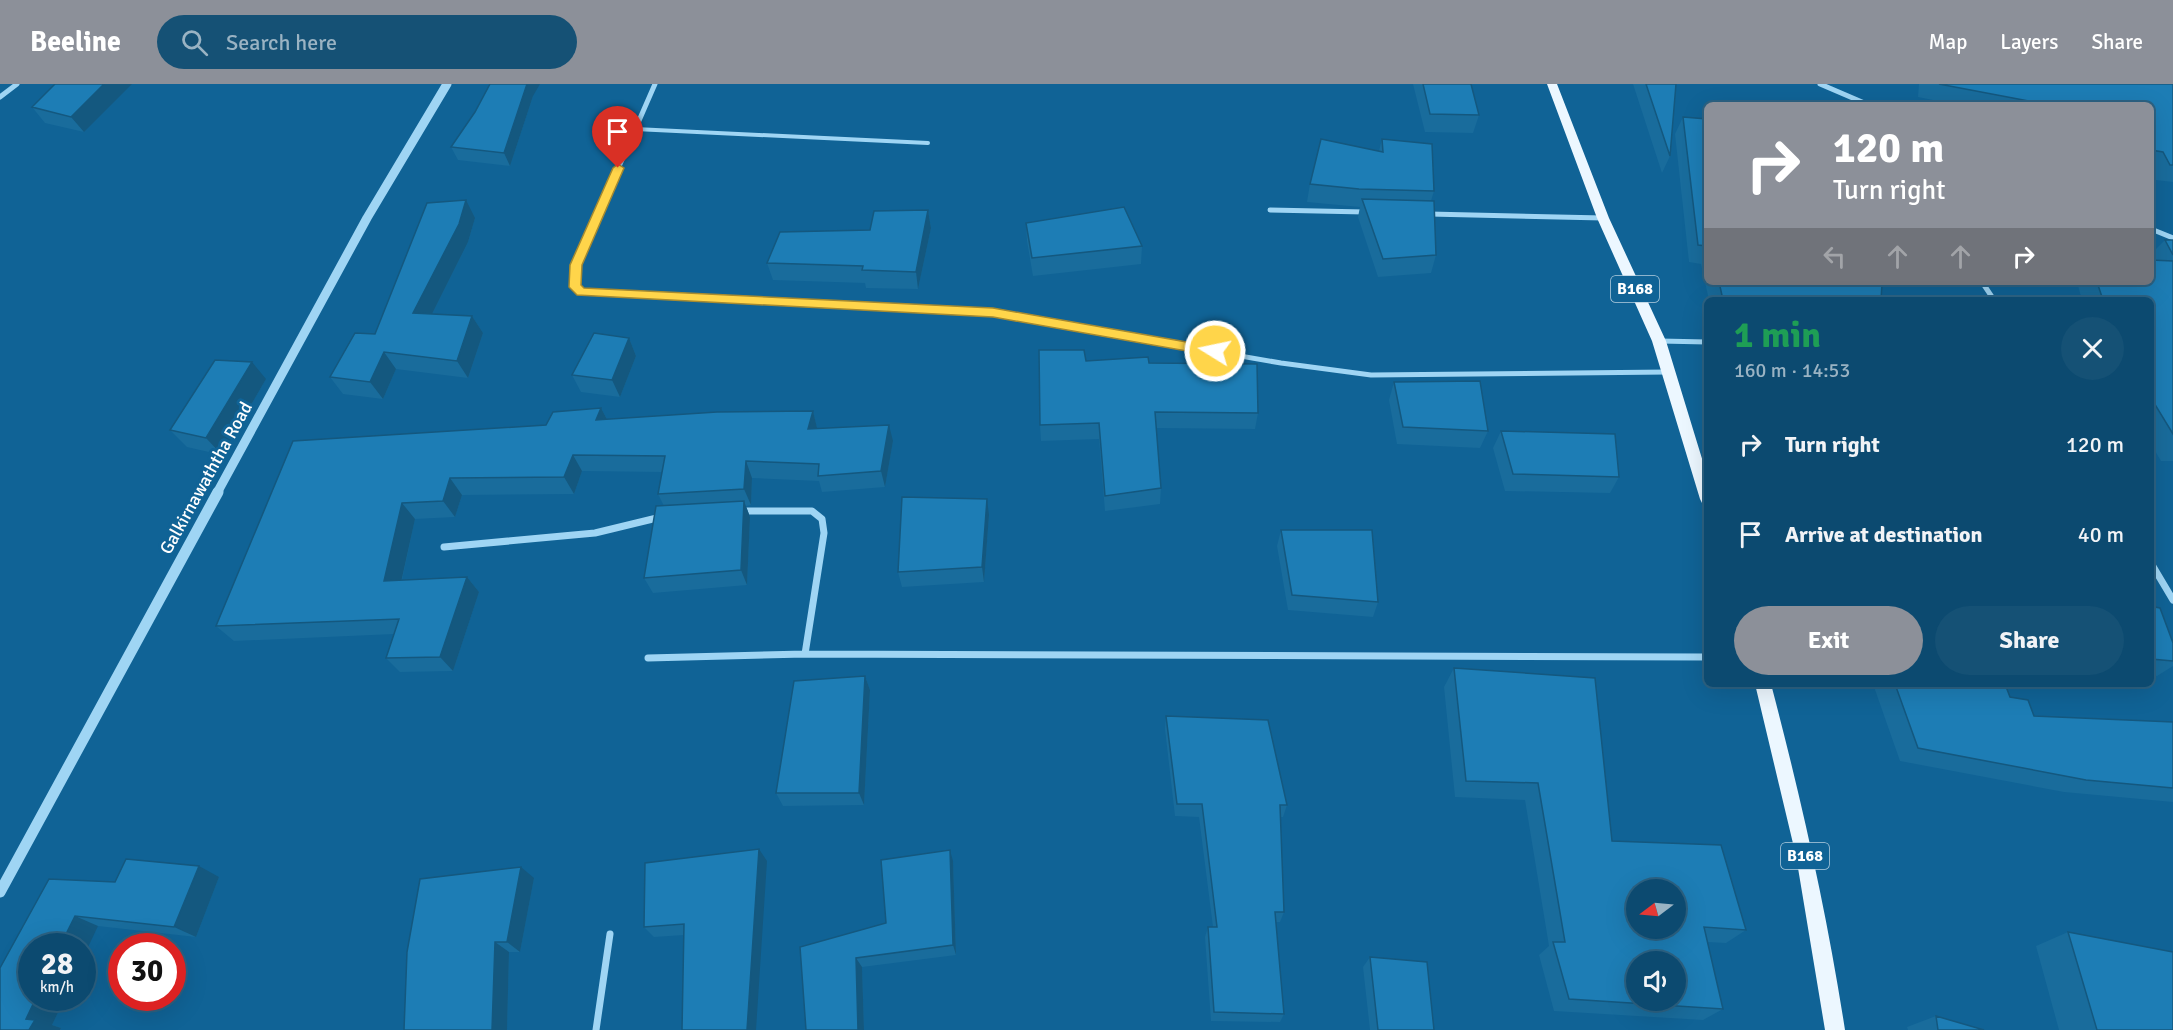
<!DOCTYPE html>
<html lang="en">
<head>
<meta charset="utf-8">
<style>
  body { margin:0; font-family:Signika,sans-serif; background:#155175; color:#f1f3f6; height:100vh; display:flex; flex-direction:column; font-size:22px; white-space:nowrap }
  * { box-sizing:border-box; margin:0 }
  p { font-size:20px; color:#9ab3c3 }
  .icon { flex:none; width:33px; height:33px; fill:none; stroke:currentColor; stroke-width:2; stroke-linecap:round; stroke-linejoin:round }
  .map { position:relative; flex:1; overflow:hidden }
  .side { position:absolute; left:1704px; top:213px; width:450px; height:390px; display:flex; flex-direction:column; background:#0c4a70; border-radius:9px; box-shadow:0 6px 24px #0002,0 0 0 2px #2c6283 }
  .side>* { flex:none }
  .hud { position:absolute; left:1704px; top:18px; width:450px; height:183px; border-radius:9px; box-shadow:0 6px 24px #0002,0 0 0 2px #2c6283; background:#8c9099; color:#fff; overflow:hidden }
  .needle { width:39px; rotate:254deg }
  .tools { position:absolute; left:1626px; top:795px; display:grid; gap:12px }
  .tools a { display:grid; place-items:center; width:60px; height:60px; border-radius:50%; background:#0c4a70; box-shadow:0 6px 24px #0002,0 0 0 2px #2c6283; font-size:30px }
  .speed { position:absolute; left:18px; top:849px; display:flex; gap:12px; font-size:30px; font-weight:700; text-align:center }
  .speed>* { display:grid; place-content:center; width:78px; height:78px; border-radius:50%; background:#0c4a70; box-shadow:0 6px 24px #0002,0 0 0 2px #2c6283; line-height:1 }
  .speed small { font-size:15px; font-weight:400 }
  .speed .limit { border:9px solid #d22; background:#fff; color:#111 }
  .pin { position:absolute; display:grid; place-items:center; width:51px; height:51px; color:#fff; margin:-62px -26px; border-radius:50% 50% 50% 0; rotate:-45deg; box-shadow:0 0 6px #0007 }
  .pin .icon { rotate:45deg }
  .me { position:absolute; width:66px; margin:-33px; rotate:280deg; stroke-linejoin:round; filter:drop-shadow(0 0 4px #0008) }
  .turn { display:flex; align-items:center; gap:21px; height:126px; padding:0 30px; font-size:27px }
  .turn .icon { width:78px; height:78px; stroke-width:2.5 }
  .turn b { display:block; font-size:42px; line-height:51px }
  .lanes { display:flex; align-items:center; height:57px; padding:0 30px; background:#0003; justify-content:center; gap:30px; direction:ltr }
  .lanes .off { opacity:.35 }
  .round { display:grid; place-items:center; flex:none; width:63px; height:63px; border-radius:32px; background:#155175 }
  .headline { display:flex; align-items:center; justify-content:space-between; height:102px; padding:0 30px }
  h1 { font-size:36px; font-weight:700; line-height:45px; color:#1e9e55 }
  .primary-button { display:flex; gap:12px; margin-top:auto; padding:12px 30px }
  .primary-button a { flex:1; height:69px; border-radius:36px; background:#8c9099; color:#fff; font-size:24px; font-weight:700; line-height:69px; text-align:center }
  .primary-button a+a { background:#155175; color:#f1f3f6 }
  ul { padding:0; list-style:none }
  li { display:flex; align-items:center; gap:18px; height:90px; padding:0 30px }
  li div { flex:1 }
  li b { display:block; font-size:22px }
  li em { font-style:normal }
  header { display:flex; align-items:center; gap:36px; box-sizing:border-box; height:84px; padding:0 30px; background:#8c9099; color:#fff }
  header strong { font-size:28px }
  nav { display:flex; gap:33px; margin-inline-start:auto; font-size:21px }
  .search { width:420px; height:54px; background:#155175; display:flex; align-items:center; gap:15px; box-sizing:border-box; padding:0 21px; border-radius:33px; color:#9ab3c3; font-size:22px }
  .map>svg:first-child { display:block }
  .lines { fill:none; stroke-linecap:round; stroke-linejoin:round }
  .service { stroke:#9fd5f4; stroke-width:4 }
  .minor-far1 { stroke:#9fd5f4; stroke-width:5 }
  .minor { stroke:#9fd5f4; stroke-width:7 }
  .tertiary-far1 { stroke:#9fd5f4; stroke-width:9 }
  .tertiary { stroke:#9fd5f4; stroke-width:11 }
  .primary { fill:#ecf7ff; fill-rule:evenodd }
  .wall { fill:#196c9c }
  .shaded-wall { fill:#14587f }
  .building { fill:#1d7db5; stroke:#14587f; stroke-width:1.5; fill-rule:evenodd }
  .route { fill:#ffd54a; stroke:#a68a30; stroke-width:1.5 }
  .labels { text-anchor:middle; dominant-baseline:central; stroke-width:6; stroke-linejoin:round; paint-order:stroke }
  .shield { fill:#106396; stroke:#b7d0e0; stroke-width:1.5 }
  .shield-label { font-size:16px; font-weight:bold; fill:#fff }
  .street-label { font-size:18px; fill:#fff; stroke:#106396 }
</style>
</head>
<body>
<header>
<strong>Beeline</strong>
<div class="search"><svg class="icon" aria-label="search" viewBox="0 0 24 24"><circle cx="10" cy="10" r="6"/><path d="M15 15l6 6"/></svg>Search here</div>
<nav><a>Map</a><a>Layers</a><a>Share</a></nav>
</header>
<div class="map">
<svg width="2173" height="946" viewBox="0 0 2173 946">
  <rect width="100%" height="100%" fill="#106396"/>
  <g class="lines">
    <path class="service" d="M 635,45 L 928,59"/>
    <path class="minor-far1" d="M 655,0 L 576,181 L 575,203 L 581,208 L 993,229 L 1281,279 L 1371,291 L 1668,288
      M 1820,0 L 1869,21
      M 0,13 L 17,0
      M 1270,126 L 1365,128
      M 1429,130 L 1603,134
      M 2151,145 L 2173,154
      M 1982,198 L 1994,216
      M 1660,257 L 1707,258"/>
    <path class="minor" d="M 740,427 L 812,427 L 822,435 L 824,449 L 805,570
      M 444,463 L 595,449 L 661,433
      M 2151,479 L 2173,516
      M 648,574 L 805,570 L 1707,573
      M 596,946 L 610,850"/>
    <path class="tertiary-far1" d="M 217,409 L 367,134 L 447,0"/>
    <path class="tertiary" d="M 0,808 L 218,408"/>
    <path class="primary" d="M 1547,0 L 1557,0 L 1609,134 L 1666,257 L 1707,391 L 1707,421 L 1702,419 L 1700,415 L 1652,257 L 1597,134 Z
      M 1755,600 L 1771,600 C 1801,714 1827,829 1845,946 L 1825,946 L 1796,772 Z"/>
  </g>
  <path class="wall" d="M 55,0 L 84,48 L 45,39 L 32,23 Z
    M 1413,0 L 1471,0 L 1479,31 L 1473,49 L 1425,48 Z
    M 1633,0 L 1676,0 L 1670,72 L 1662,89 Z
    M 1919,0 L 2173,0 L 2173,98 L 2156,96 L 2151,87 L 2151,21 L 1958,21 L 1918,13 Z
    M 533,12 L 510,82 L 458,76 L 451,63 Z
    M 1683,33 L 1707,35 L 1707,198 L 1851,198 L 1881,216 L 1709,216 L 1701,180 L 1689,178 L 1675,50 Z
    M 1382,55 L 1434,107 L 1431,117 L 1436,171 L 1431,189 L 1378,193 L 1358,133 L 1360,123 L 1307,118 L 1310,100 L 1379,67 Z
    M 928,126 L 931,144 L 918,205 L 866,204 L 865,199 L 773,196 L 767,179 L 870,146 Z
    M 475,134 L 468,158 L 432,230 L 472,232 L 483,249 L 468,294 L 396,285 L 383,315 L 343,310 L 330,293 L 375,250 Z
    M 1026,139 L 1142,162 L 1141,180 L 1033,192 L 1027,157 Z
    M 2165,156 L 2173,156 L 2173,377 L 2161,377 L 2151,360 L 2151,216 L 2082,216 L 2077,198 L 2151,198 L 2151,170 Z
    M 629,254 L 636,272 L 620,313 L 581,308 L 572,291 Z
    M 1086,277 L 1149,279 L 1258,329 L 1255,345 L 1156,344 L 1161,404 L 1160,420 L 1105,427 L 1099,355 L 1041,357 L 1040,341 Z
    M 266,295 L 222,371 L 187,363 L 170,346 Z
    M 1394,298 L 1488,347 L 1480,364 L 1397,360 L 1389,316 Z
    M 601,324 L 607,335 L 813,327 L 817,345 L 893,357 L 885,403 L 822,408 L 819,397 L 752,394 L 751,421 L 746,422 L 750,433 L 747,501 L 653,509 L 644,494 L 664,422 L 658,410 L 662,388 L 582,387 L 574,410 L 462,411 L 455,433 L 415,435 L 402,496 L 467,493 L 479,508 L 453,587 L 400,588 L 386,574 L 394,550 L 234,557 L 216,542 L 293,357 L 546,341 Z
    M 1501,347 L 1619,393 L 1610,409 L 1505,407 L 1493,364 Z
    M 989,431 L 984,498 L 902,503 L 898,488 Z
    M 1281,446 L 1378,518 L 1373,533 L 1288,526 L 1277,462 Z
    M 2151,515 L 2173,559 L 2173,582 L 2157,592 L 2151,591 Z
    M 1454,584 L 1612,757 L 1746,846 L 1726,859 L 1707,858 L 1723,925 L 1703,936 L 1554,927 L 1539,871 L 1549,862 L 1525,716 L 1455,713 L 1444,603 Z
    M 865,592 L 870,606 L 864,721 L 783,722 L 776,709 Z
    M 1873,600 L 2005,600 L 2010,613 L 2034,632 L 2173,638 L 2173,718 L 2064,708 L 1900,677 Z
    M 1166,632 L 1287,721 L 1283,733 L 1280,733 L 1284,828 L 1280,838 L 1276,838 L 1284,930 L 1280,938 L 1211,937 L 1205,853 L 1208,843 L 1213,843 L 1199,733 L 1175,732 L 1165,645 Z
    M 767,777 L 684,851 L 654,853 L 644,843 Z
    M 953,777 L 956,871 L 862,883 L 864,946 L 806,946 L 800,863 L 886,839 Z
    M 219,793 L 196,853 L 98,842 L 32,914 L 65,914 L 52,941 L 61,944 L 60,946 L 0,946 L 49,795 L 115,798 Z
    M 534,794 L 520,868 L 509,868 L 507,946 L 404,946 Z
    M 2068,848 L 2173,946 L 2059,946 L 2036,862 Z
    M 1370,873 L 1434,946 L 1370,946 L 1363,883 Z
    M 1936,932 L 1984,946 L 1908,946 L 1907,943 Z"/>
  <path class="shaded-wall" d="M 104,0 L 132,0 L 84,48 L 71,33 Z
    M 527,0 L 540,0 L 533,12 L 510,82 L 504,69 Z
    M 466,116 L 475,134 L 468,158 L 424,246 L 413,229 Z
    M 928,126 L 931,144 L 918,205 L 916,188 Z
    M 472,232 L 483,249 L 468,294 L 457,277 Z
    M 629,254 L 636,272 L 620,313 L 612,296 Z
    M 384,268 L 396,285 L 383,315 L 370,298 Z
    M 252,278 L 266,295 L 222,371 L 206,354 Z
    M 601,324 L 610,341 L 596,336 Z
    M 813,327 L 817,344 L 813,362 L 808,345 Z
    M 889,341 L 893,357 L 885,403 L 881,387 Z
    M 573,371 L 582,387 L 574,410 L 564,393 Z
    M 746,377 L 752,394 L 751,421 L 744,405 Z
    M 450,394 L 462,411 L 455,433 L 443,417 Z
    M 987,415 L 989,431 L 984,498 L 982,483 Z
    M 744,417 L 750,433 L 747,501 L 741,486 Z
    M 402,419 L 415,435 L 398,512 L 384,497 Z
    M 467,493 L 479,508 L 453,587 L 440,573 Z
    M 865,592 L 870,606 L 864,721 L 859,709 Z
    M 759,765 L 767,777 L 756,946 L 747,946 Z
    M 950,766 L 953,777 L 956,871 L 953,861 Z
    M 199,782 L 219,793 L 196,853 L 174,843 Z
    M 521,783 L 534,794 L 520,868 L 507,858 Z
    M 75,832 L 98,842 L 82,876 L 82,862 L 60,862 Z
    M 495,858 L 509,868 L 507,946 L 492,946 Z
    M 856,874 L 862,883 L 864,946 L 858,946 Z
    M 36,914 L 65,914 L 52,941 L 61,944 L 60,946 L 29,946 L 26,935 Z"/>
  <path class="building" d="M 55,0 L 104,0 L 71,33 L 32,23 Z
    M 490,0 L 527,0 L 504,69 L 451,63 L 475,28 Z
    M 1423,0 L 1471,0 L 1479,31 L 1430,30 Z
    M 1646,0 L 1676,0 L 1670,72 Z
    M 1939,0 L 2173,0 L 2173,81 L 2170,81 L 2163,68 L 2151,66 L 2151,21 L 2036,21 L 2034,18 Z
    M 1683,33 L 1707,35 L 1707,162 L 1698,161 Z
    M 1321,55 L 1383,68 L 1382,55 L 1432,60 L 1434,107 L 1359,105 L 1310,100 Z
    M 1362,115 L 1434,117 L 1436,171 L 1383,175 Z
    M 466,116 L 459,140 L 413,229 L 472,232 L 457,277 L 384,268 L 370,298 L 330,293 L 355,249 L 375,250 L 427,119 Z
    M 1124,123 L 1142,162 L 1032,174 L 1026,139 Z
    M 928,126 L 916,188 L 862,186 L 863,182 L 767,179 L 780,148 L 870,146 L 874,127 Z
    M 2165,156 L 2173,156 L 2173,171 Z
    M 2151,176 L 2173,177 L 2173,350 L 2151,314 L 2151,216 L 2103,216 L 2097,198 L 2151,198 Z
    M 1719,198 L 1851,198 L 1882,200 L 1881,216 L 1723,216 Z
    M 594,249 L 629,254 L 612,296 L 572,291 Z
    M 1039,266 L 1084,266 L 1086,277 L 1148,273 L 1149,279 L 1257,280 L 1258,329 L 1155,328 L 1161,404 L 1105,412 L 1099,339 L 1040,341 Z
    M 215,276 L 252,278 L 206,354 L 170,346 Z
    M 1480,297 L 1488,347 L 1403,343 L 1394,298 Z
    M 601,324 L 596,336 L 717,328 L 813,327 L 808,345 L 889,341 L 881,387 L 818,392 L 819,380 L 746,377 L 744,405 L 658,410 L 665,372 L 573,371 L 564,393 L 450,394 L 443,417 L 402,419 L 384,497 L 467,493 L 440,573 L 386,574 L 399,535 L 216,542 L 293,357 L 546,341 L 553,328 Z
    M 1501,347 L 1615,350 L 1619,393 L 1513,390 Z
    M 902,413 L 987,415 L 982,483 L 898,488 Z
    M 744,417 L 741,486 L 644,494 L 656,422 Z
    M 1281,446 L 1372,446 L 1378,518 L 1292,511 Z
    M 2151,515 L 2155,523 L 2160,524 L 2173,559 L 2173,577 L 2151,575 Z
    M 1454,584 L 1595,594 L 1612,757 L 1721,761 L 1746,846 L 1704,843 L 1723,925 L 1569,915 L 1553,858 L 1565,858 L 1538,699 L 1466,697 ZM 1636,806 L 1676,806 L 1676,844 L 1636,844 ZM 1636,878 L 1676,878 L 1676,916 L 1636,916 Z
    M 865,592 L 859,709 L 776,709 L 794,597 Z
    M 1895,600 L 2005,600 L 2010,613 L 2028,616 L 2034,632 L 2173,638 L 2173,704 L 2086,696 L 1918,664 Z
    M 1166,632 L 1268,636 L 1287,721 L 1280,721 L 1284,828 L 1275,828 L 1284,930 L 1214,928 L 1208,843 L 1217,843 L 1202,720 L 1177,720 Z
    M 759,765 L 747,946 L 682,946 L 684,840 L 644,843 L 645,779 Z
    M 950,766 L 953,861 L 856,874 L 858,946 L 806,946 L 800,863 L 886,839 L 881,776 Z
    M 126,775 L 199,782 L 174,843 L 75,832 L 60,862 L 32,862 L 32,914 L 36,914 L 26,935 L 35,936 L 29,946 L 0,946 L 0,884 L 49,795 L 115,798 Z
    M 521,783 L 507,858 L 495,858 L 492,946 L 404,946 L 407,868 L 420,795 Z
    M 2068,848 L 2173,868 L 2173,946 L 2097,946 Z
    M 1370,873 L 1427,878 L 1434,946 L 1378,946 Z
    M 1936,932 L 1984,946 L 1938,946 Z"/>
  <path class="route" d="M 618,80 L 624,84 L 582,181 L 581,201 L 584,204 L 993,224 L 1215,263 L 1221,267 L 1215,272 L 993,233 L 577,211 L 569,203 L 570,181 L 613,84 Z"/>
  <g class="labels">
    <g class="shield">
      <rect x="1611" y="192" width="48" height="26" rx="4.5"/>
      <rect x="1781" y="759" width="48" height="26" rx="4.5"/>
    </g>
    <g class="shield-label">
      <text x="1635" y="205">B168</text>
      <text x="1805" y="772">B168</text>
    </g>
    <g class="street-label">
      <text transform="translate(206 394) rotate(-61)">Galkirnawaththa Road</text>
    </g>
  </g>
</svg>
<div class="tools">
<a><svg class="needle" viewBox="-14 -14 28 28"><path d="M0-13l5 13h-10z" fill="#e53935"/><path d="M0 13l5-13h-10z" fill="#9ab3c3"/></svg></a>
<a><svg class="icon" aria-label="sound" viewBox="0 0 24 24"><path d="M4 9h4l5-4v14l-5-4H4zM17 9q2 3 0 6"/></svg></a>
</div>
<div class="speed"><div>28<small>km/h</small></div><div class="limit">30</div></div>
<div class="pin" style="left:618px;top:84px;background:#d93025"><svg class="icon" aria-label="arrive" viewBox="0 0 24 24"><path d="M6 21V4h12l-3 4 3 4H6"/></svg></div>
<svg class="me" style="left:1215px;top:267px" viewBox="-20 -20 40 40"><circle r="17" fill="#ffd54a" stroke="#fff" stroke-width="3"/><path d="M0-11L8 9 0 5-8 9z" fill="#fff"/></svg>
<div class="hud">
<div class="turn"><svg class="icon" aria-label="right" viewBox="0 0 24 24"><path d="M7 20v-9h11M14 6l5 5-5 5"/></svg><div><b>120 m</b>Turn right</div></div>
<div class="lanes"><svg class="icon off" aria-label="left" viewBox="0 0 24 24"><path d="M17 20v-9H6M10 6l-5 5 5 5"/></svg><svg class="icon off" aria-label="ahead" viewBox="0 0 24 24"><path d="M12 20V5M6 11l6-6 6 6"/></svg><svg class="icon off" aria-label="ahead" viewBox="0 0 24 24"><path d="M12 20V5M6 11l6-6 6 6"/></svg><svg class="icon" aria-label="right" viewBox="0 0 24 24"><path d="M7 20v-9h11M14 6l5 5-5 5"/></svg></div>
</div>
<section class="side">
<div class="headline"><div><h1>1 min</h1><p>160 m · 14:53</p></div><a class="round"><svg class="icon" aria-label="close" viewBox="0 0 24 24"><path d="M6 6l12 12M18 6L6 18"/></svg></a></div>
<ul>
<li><svg class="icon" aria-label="right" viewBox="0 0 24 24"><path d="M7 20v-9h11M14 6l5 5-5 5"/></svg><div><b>Turn right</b></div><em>120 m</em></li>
<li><svg class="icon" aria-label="arrive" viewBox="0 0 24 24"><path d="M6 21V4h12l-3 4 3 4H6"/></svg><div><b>Arrive at destination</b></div><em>40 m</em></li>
</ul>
<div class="primary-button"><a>Exit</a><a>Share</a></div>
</section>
</div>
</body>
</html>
